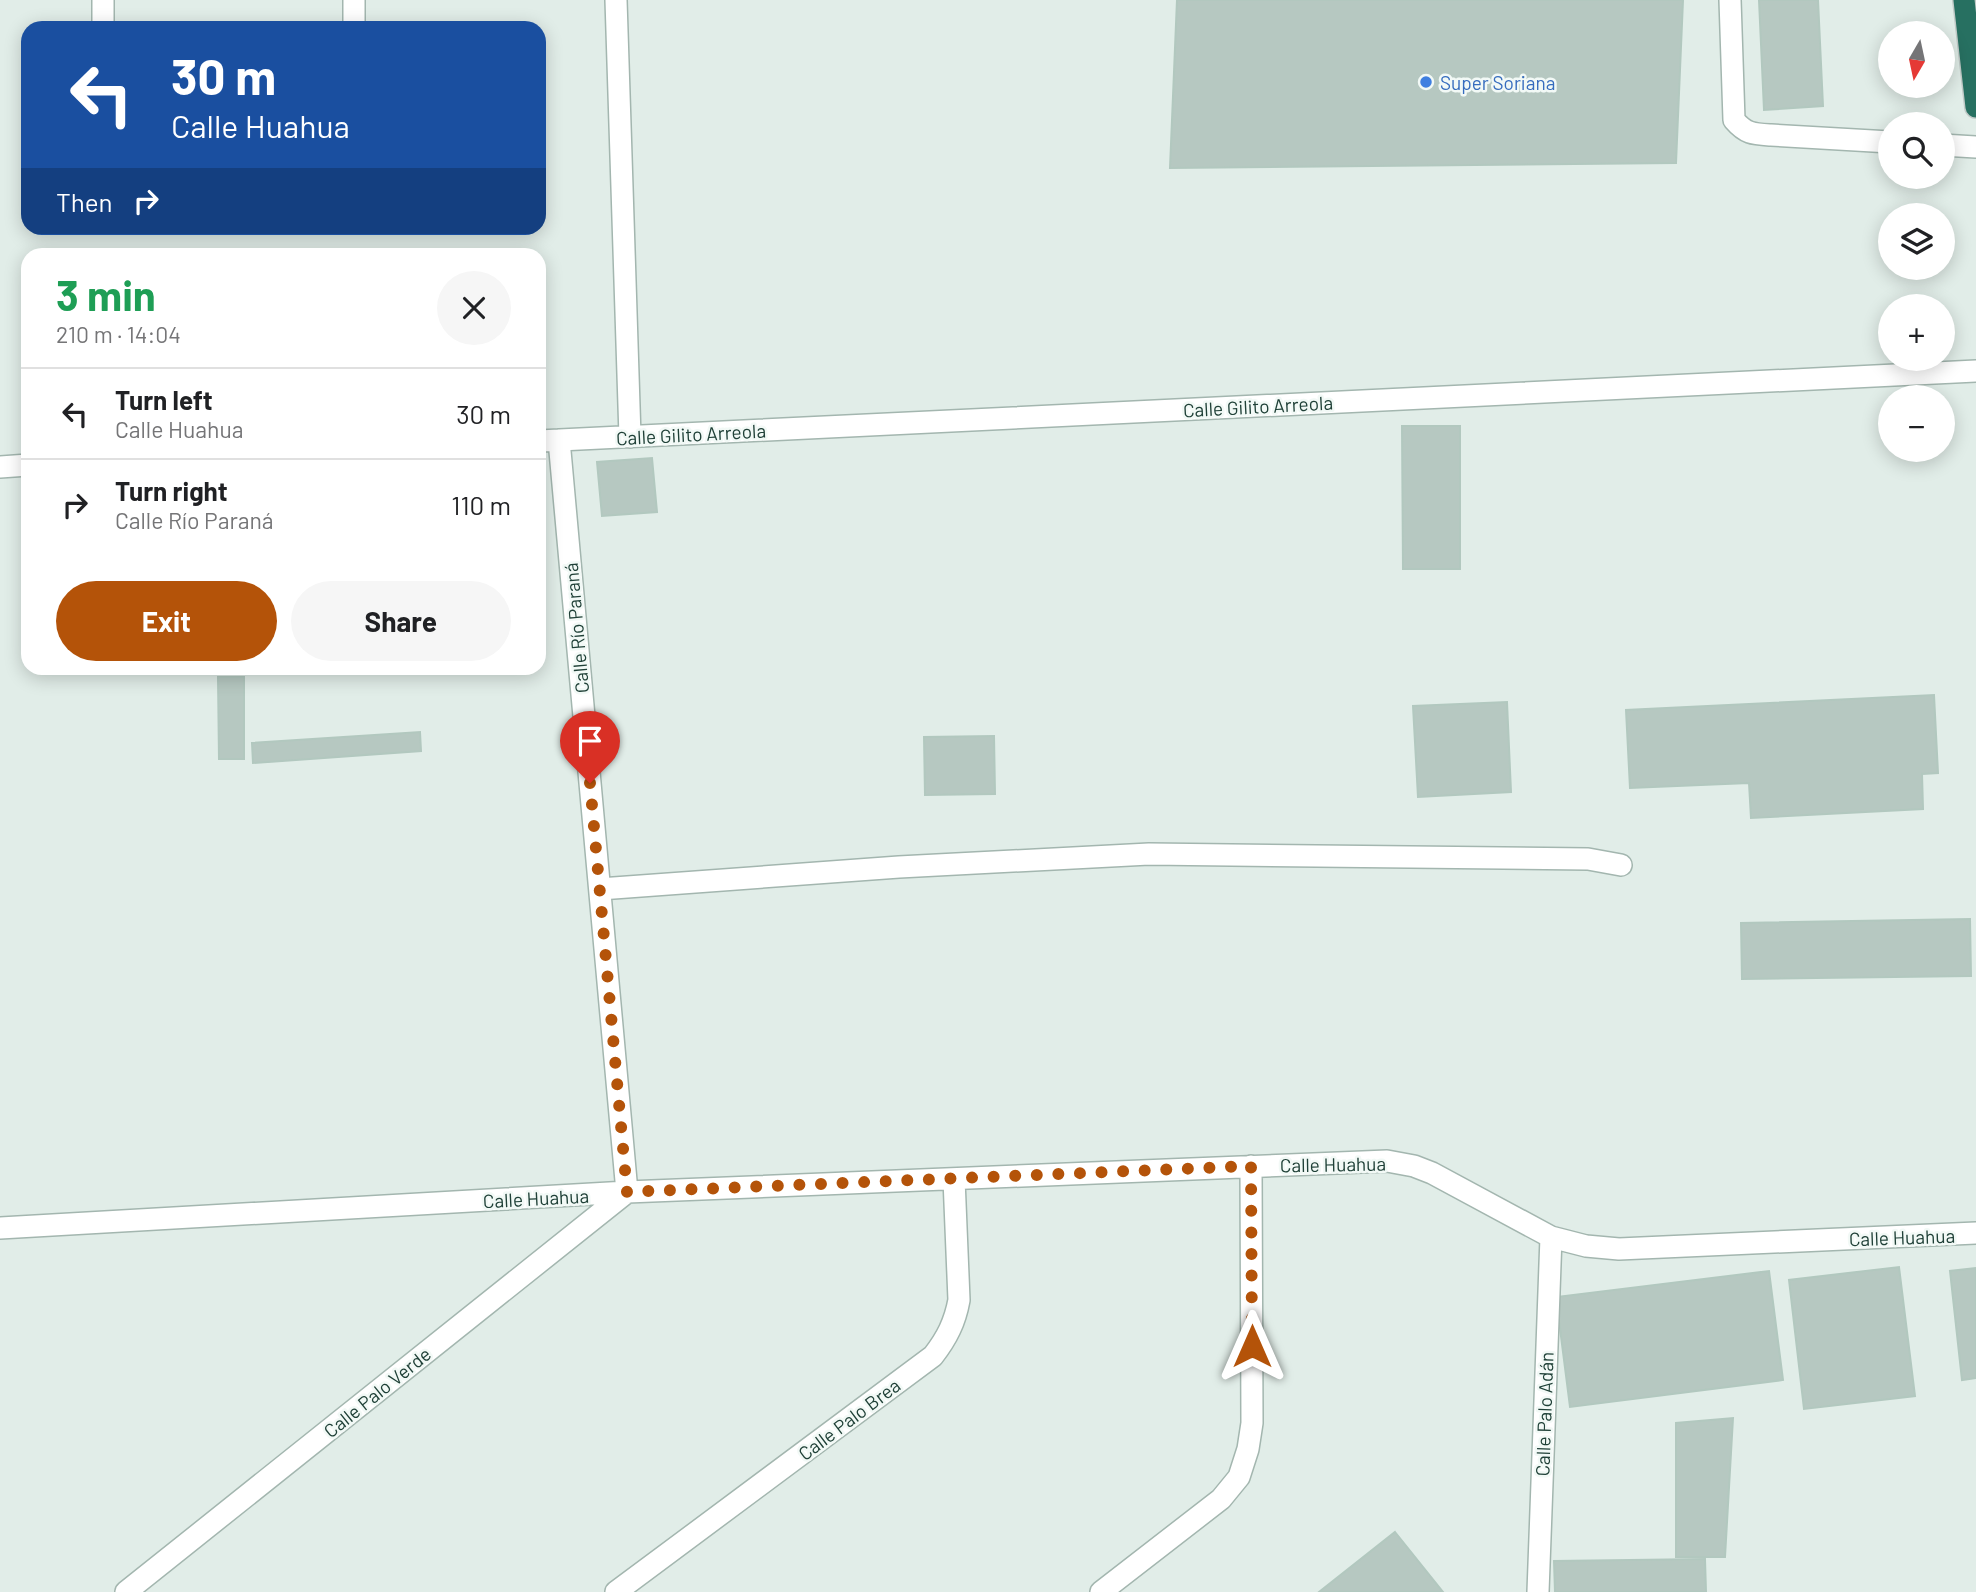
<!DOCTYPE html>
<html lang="en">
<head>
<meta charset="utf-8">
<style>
  body { margin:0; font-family:Barlow,sans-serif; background:#f6f6f6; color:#202124; height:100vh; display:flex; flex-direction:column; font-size:26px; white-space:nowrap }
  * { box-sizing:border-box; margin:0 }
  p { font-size:23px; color:#757577 }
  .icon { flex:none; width:38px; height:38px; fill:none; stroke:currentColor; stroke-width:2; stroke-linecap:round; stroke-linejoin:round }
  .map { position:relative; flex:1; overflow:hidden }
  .side { position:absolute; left:21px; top:248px; width:525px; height:427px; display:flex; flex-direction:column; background:#fff; border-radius:21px; box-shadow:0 4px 18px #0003 }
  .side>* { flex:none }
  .top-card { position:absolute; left:21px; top:21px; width:525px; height:214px; border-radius:21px; box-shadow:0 4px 18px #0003; background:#1a4fa0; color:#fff; overflow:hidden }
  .needle { width:46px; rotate:189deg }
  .tools { position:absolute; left:1878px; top:21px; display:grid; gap:14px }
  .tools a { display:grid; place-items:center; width:77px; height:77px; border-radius:50%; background:#fff; box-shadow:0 4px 18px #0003; font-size:35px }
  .pin { position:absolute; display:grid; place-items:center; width:60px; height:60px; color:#fff; margin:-72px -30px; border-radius:50% 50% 50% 0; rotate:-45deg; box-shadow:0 0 7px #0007 }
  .pin .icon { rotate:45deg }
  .me { position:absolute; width:77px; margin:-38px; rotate:0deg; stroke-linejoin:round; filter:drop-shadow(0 0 5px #0008) }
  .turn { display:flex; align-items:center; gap:24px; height:147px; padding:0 35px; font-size:32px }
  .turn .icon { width:91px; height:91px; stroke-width:2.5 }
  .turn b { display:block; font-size:49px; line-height:60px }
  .then { display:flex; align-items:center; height:66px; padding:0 35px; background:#0003; gap:14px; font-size:26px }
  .round { display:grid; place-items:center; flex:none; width:74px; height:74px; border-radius:37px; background:#f6f6f6 }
  .overview { display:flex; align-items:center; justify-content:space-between; height:119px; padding:0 35px }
  h1 { font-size:42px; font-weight:700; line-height:52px; color:#1e9e55 }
  .cta { display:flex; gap:14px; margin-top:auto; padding:14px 35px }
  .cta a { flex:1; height:80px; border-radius:42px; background:#b45309; color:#fff; font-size:28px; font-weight:700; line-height:80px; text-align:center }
  .cta a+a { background:#f6f6f6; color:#202124 }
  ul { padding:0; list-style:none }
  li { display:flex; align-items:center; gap:21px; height:91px; padding:0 35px; border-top:2px solid #e0e0e0 }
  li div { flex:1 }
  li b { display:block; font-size:26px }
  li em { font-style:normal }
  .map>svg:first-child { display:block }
  .building { fill:#b6c8c1; stroke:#b2c8bf; stroke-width:2 }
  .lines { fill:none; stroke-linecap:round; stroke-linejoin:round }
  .minor-casing { stroke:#a3b6af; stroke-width:24 }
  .highway-casing { stroke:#c0cac7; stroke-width:24 }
  .minor { stroke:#fff; stroke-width:21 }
  .highway { stroke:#277061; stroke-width:21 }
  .route { stroke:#b45309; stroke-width:12; stroke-dasharray:0 21.6 }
  .shop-dot { fill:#3f7fe0; stroke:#f2f9f6; stroke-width:2.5 }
  .labels { text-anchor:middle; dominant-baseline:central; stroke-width:5; stroke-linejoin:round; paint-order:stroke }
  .shop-label { font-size:19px; fill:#366cbe; stroke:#f2f9f6; text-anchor:start }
  .street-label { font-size:19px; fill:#1f4037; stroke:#f2f9f6 }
</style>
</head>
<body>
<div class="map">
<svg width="1976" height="1592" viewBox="0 0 1976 1592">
  <rect width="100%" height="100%" fill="#e1ede8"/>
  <path class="building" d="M 1177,0 L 1683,0 L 1676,163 L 1170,168 Z
    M 1759,0 L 1818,0 L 1823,106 L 1764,110 Z
    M 1402,426 L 1460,426 L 1460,569 L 1403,569 Z
    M 652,458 L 657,512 L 602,516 L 597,462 Z
    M 218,677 L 244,677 L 244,759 L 219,759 Z
    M 1934,695 L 1938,773 L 1922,774 L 1923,809 L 1751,818 L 1749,783 L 1630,788 L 1626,710 Z
    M 1507,702 L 1511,792 L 1418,797 L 1413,706 Z
    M 420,732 L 421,751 L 253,763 L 252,743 Z
    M 994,736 L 995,794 L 925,795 L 924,737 Z
    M 1970,919 L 1971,976 L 1742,979 L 1741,923 Z
    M 1899,1267 L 1915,1396 L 1804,1409 L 1789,1280 Z
    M 1976,1268 L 1976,1378 L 1962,1380 L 1950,1271 Z
    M 1769,1271 L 1783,1380 L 1570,1407 L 1556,1297 Z
    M 1733,1418 L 1725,1557 L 1676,1557 L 1676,1423 Z
    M 1395,1532 L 1443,1592 L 1319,1592 Z
    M 1705,1559 L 1706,1592 L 1555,1592 L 1554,1561 Z"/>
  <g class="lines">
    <g class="minor-casing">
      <path id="minor" d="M 103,0 L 103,28
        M 354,0 L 354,28
        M 616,0 L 630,437
        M 1730,0 L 1734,120 C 1746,134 1753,134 1771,135 L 1890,142
        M 1942,145 L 1976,147
        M 539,441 L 1976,371
        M 0,467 L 28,465
        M 600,889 L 899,867 L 1149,854 L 1588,859 L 1621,865
        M 0,1228 L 627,1192 L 1387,1161 L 1414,1166 L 1432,1173 L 1551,1237 L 1586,1246 L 1619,1249 L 1976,1233
        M 126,1592 L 627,1192 L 559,440
        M 616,1592 L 933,1356 C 947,1338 955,1322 959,1300 L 954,1179
        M 1101,1592 L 1221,1499 L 1239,1477 L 1248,1449 L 1252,1423 L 1251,1166
        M 1538,1592 L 1551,1237"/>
    </g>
    <g class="highway-casing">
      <path id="highway" d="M 1964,0 L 1976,107"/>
    </g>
    <use href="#minor" class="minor"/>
    <use href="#highway" class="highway"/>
  </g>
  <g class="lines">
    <path class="route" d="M 590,783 L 627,1192 L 1251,1166 L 1252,1346"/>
  </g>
  <circle class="shop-dot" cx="1426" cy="82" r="7"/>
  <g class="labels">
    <g class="shop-label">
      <text x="1440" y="82">Super Soriana</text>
    </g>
    <g class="street-label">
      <text transform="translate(1258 406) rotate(-3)">Calle Gilito Arreola</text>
      <text transform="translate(691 434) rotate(-3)">Calle Gilito Arreola</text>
      <text transform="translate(576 628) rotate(-95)">Calle Río Paraná</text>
      <text transform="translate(1333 1164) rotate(-1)">Calle Huahua</text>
      <text transform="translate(536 1198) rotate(-3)">Calle Huahua</text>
      <text transform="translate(1902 1237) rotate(-2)">Calle Huahua</text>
      <text transform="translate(377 1392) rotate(-39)">Calle Palo Verde</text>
      <text transform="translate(1544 1414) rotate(-88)">Calle Palo Adán</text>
      <text transform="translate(849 1419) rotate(-37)">Calle Palo Brea</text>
    </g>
  </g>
</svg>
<div class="tools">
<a><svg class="needle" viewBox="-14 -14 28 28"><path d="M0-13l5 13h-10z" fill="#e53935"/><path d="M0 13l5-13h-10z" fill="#757577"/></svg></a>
<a><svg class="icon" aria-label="search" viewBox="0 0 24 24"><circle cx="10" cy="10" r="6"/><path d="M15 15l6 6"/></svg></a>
<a><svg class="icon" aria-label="layers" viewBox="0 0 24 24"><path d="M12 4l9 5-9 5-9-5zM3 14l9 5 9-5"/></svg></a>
<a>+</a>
<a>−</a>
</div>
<div class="pin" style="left:590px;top:783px;background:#d93025"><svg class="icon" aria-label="arrive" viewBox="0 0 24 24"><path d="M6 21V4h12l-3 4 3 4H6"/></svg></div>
<svg class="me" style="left:1252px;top:1346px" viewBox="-20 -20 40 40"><path d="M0-17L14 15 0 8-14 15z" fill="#b45309" stroke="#fff" stroke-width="4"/></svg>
<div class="top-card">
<div class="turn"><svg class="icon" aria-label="left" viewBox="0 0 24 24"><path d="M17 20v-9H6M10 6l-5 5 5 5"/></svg><div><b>30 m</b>Calle Huahua</div></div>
<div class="then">Then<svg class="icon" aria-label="right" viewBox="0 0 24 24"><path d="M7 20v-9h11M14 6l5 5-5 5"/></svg></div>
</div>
<section class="side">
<div class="overview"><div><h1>3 min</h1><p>210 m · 14:04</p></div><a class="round"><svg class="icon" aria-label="close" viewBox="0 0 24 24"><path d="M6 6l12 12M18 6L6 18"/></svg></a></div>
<ul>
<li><svg class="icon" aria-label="left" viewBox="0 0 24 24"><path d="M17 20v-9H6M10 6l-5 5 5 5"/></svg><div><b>Turn left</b><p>Calle Huahua</p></div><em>30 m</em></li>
<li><svg class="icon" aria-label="right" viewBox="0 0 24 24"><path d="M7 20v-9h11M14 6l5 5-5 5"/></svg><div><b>Turn right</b><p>Calle Río Paraná</p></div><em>110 m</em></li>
</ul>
<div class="cta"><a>Exit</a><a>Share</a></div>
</section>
</div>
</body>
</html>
